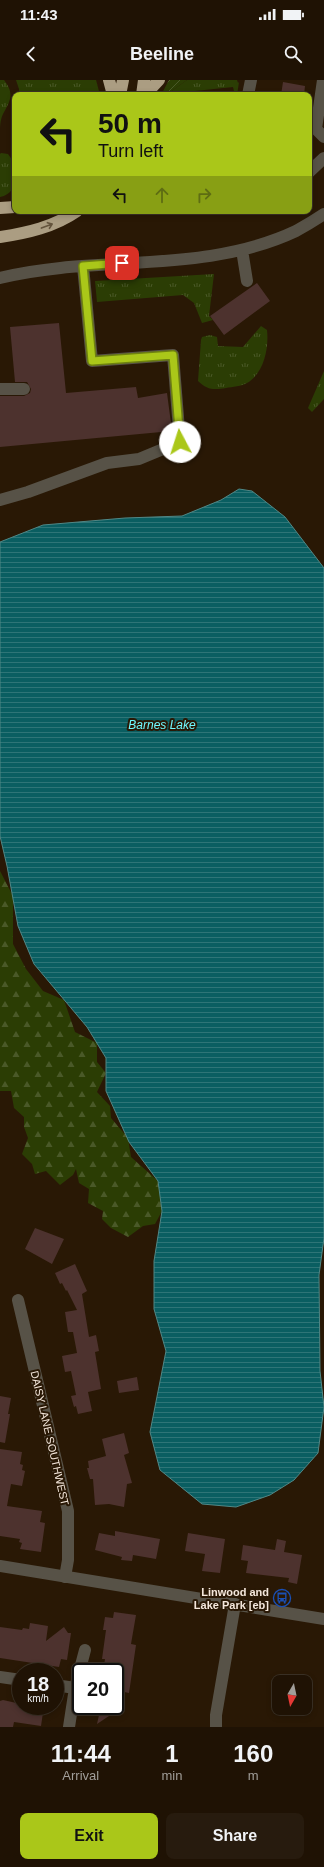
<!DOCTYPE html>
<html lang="en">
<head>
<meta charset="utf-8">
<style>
  body { margin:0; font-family:Helvetica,sans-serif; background:#271b0e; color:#f1f3f6; height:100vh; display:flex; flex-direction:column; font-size:15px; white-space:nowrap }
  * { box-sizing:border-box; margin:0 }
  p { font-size:13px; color:#a19e9a }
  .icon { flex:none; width:22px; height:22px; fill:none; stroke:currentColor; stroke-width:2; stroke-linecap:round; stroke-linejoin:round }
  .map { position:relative; height:1647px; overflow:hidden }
  .details { display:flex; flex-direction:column; background:#1f1204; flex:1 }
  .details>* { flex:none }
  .banner { position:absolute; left:12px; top:12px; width:300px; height:122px; border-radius:8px; box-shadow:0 2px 6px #0003,0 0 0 1px #3c3226; background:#aac719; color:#111; overflow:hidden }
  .needle { width:26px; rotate:189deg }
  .controls { position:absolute; left:272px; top:1595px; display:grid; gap:8px }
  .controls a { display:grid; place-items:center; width:40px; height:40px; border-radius:8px; background:#1f1204; box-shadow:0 2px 6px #0003,0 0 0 1px #3c3226; font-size:20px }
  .speed { position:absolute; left:12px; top:1583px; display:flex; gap:8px; font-size:20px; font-weight:700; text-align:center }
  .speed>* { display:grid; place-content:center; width:52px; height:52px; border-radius:50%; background:#1f1204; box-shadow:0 2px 6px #0003,0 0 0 1px #3c3226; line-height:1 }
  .speed small { font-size:10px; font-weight:400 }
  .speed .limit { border:2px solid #111; border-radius:6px; background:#fff; color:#111 }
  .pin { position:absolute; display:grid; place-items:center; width:34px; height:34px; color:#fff; margin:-17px; border-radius:8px; box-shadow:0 2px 6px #0006 }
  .me { position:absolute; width:44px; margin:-22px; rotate:355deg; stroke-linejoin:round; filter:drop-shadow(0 0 3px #0008) }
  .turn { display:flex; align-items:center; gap:14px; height:84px; padding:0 20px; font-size:18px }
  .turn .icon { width:52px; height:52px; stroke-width:2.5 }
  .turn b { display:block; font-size:28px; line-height:34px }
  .lanes { display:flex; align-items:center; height:38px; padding:0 20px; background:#0003; justify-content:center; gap:20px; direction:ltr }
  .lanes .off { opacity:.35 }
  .eta { display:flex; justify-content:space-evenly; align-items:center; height:68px; text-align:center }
  .eta b { font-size:24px; font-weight:700; line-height:28px }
  .button { display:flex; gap:8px; margin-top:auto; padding:8px 20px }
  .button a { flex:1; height:46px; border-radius:8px; background:#aac719; color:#111; font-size:16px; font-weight:700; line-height:46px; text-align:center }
  .button a+a { background:#271b0e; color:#f1f3f6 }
  .status { display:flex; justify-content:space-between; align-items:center; height:28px; padding:0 20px; background:#1f1204; direction:ltr }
  .status svg { height:11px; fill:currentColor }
  header { display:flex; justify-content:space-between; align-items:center; height:52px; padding:0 20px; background:#1f1204; font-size:18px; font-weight:700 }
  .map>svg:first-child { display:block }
  .grass { fill:url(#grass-tufts) }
  .forest { fill:url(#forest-firs) }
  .garden { fill:url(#garden-furrows) }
  .water { fill:url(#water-rules); stroke:#508786 }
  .building { fill:#4d322e }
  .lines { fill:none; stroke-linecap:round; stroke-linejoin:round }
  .minor { stroke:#575247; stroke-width:12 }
  .highway { stroke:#ab9d82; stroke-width:12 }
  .oneway { stroke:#64543d }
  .route-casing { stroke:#6e8110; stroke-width:10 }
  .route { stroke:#aac719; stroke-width:7 }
  .labels { text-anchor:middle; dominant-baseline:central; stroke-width:4; stroke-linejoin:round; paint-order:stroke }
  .street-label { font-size:11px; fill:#f4e7dc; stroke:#291805 }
  .poi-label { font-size:11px; font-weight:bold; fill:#f4e7dc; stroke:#291805; text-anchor:end }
  .water-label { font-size:12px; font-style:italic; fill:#70f9fe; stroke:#291805 }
</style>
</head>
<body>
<div class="status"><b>11:43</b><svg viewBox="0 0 49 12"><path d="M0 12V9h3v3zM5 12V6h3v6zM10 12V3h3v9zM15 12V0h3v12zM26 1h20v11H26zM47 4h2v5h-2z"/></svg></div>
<header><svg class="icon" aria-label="back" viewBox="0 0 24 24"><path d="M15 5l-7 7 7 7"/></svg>Beeline<svg class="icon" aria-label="search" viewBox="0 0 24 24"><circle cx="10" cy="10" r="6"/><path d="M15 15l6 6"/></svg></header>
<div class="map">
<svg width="324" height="1647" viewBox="0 0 324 1647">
  <defs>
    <pattern id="grass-tufts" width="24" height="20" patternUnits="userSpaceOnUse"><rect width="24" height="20" fill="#2b3d04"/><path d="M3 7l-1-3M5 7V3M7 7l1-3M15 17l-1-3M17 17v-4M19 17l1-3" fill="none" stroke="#4a5928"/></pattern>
    <pattern id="forest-firs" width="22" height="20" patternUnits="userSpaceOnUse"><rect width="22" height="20" fill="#2b3d04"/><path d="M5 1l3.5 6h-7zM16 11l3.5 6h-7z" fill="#4a5928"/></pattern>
    <pattern id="garden-furrows" width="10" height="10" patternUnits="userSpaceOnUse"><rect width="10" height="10" fill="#2b3d04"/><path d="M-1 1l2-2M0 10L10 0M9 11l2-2" fill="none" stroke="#4a5928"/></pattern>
    <pattern id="water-rules" width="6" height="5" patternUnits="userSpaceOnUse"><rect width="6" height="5" fill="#0a5e61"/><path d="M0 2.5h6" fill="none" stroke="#2e7577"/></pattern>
  </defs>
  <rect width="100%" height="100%" fill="#291805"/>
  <path class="grass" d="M 0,0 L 4,0 C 15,14 10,21 3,34 C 0,40 0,47 0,53 Z
    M 16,0 L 96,0 L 100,15 L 19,15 L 19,9 Z
    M 187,0 L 237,0 L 238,3 L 239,2 L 237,15 L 235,15 L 233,7 L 185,12 L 185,15 L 166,15 Z
    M 1,73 L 8,74 C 18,86 20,114 0,117 L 0,74 Z
    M 214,194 L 209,236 L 213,240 L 202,243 L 194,223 L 183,215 L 97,222 L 95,201 Z
    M 261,246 L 267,250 C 269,268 264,293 247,303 C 242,306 232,307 226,308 C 214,310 207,310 198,301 L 201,260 L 202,257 L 210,255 L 217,257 L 218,266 L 243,267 Z
    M 324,291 L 324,319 L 312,332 L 308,328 Z"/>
  <path class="forest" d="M 0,791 L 13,816 L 13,864 L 26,889 L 43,911 L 64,920 L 75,952 L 97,963 L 97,982 L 106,993 L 97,1012 L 110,1026 L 111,1038 L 128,1058 L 131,1077 L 158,1101 L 162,1131 L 155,1144 L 143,1146 L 128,1157 L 111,1148 L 102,1139 L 103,1131 L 88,1123 L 89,1109 L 79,1103 L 76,1089 L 73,1095 L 60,1105 L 46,1091 L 35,1094 L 32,1084 L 22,1074 L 28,1058 L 24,1047 L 24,1037 L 14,1028 L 11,1011 L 0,1011 Z"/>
  <path class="garden" d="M 169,0 L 187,0 L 166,15 L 161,15 Z"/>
  <path class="water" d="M 239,409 L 252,411 L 285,437 L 324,488 L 324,1158 L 319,1195 L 320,1291 L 324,1327 L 318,1373 L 294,1400 L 270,1415 L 236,1427 L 202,1424 L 160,1390 L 150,1352 L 166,1271 L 154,1229 L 154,1181 L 162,1131 L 158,1101 L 129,1062 L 106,1011 L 106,978 L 87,947 L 34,884 L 18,846 L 7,786 L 0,756 L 0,462 L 43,445 L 125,438 L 182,436 L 221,420 Z"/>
  <path class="building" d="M 283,2 L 305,6 L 304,15 L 281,15 Z
    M 257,203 L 270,221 L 224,255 L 210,236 Z
    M 59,243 L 66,313 L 136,307 L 138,318 L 167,313 L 172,351 L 0,367 L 0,316 L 24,316 L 30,313 L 31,309 L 27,302 L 15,302 L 10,247 Z
    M 35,1148 L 64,1159 L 52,1184 L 25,1169 Z
    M 75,1184 L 87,1211 L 82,1214 L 89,1257 L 96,1255 L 99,1271 L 95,1272 L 101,1309 L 88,1312 L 92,1331 L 78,1334 L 76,1326 L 74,1327 L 71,1316 L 76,1315 L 71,1291 L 65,1292 L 62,1276 L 77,1273 L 73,1252 L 68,1252 L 65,1232 L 77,1230 L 67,1210 L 66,1211 L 62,1203 L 60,1204 L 55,1193 Z
    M 137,1297 L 139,1310 L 119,1313 L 117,1301 Z
    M 0,1316 L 11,1318 L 8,1334 L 10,1334 L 5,1363 L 0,1362 Z
    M 124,1353 L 129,1373 L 124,1375 L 132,1403 L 127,1404 L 124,1427 L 109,1424 L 95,1425 L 93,1399 L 90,1399 L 87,1388 L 89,1388 L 88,1381 L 106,1376 L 102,1359 Z
    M 0,1369 L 22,1372 L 20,1384 L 23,1385 L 22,1390 L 25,1391 L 22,1406 L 11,1404 L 7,1426 L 42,1431 L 40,1442 L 45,1443 L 41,1472 L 20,1469 L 22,1463 L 19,1462 L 20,1459 L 0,1456 Z
    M 115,1451 L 160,1459 L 156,1479 L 133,1475 L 132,1481 L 121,1480 L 122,1477 L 95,1470 L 99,1453 L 115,1456 Z
    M 188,1453 L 225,1459 L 220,1493 L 202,1491 L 205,1474 L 185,1471 Z
    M 277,1459 L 286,1461 L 284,1472 L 302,1475 L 297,1504 L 288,1502 L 289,1498 L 246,1493 L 248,1481 L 241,1480 L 243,1465 L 275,1470 Z
    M 114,1532 L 136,1535 L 131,1564 L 136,1565 L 129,1613 L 115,1610 L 115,1592 L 103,1592 L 105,1579 L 102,1579 L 106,1550 L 103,1550 L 105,1537 L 113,1538 Z
    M 30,1543 L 48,1546 L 46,1561 L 64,1547 L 68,1553 L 71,1553 L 67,1580 L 61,1579 L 59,1587 L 0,1578 L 0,1547 L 22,1550 L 23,1548 L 29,1549 Z
    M 3,1620 L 21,1624 L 21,1626 L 44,1626 L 41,1646 L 14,1642 L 13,1647 L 0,1647 L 0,1621 Z
    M 95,1626 L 124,1626 L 97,1644 L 99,1635 L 94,1635 Z"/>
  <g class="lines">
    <path class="minor" d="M 323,0 L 316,49 L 324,57
      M 248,15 L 251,0
      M 309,92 L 324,78
      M 242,170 L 247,201
      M 0,198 C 97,174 203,195 296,151 C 305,146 315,140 324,134
      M 0,309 L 24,309
      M 0,420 L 28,412 L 107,383 L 139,379 L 180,362 L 173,275 L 92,281 L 83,186
      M 18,1220 L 68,1431 L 68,1480 L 65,1497
      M 0,1486 L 324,1539
      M 0,1597 L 21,1600
      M 55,1605 L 75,1608
      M 69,1647 L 75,1608 L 85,1570
      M 216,1647 L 216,1635 L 235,1524"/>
    <path class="highway" d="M 109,0 L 113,15
      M 120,15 L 123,0
      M 142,15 L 144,0
      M 145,15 L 159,0
      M 0,128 L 15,127
      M 0,157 C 27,153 54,147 77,131"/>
  </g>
  <defs><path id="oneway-shaft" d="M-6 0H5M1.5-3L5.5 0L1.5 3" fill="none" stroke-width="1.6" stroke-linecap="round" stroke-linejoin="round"/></defs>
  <use class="oneway" href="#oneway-shaft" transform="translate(47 146) rotate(-20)"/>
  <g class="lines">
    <g class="route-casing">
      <path id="route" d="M 122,183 L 83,186 L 92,281 L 173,275 L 180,362"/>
    </g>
    <use href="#route" class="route"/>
  </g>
  <defs>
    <g id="bus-ring" transform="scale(0.9)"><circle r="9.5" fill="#291805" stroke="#1a4fb4" stroke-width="1.5"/><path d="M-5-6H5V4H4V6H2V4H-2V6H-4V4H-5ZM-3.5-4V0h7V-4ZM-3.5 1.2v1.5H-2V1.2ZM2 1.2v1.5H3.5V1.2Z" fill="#1a4fb4"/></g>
  </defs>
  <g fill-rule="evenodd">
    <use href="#bus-ring" x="282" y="1518"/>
  </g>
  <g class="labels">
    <g class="street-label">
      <text transform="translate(50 1358) rotate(77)">DAISY LANE SOUTHWEST</text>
    </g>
    <g class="poi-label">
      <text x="269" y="1512">Linwood and<tspan x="269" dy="13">Lake Park [eb]</tspan></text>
    </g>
    <g class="water-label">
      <text x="162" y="645">Barnes Lake</text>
    </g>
  </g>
</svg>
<div class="controls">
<a><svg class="needle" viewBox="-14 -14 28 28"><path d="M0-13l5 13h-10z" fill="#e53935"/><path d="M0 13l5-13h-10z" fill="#a19e9a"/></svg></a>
</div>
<div class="speed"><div>18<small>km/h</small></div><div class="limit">20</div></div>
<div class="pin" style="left:122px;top:183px;background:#d93025"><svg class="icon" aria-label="arrive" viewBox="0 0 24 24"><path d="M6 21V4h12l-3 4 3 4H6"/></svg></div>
<svg class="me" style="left:180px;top:362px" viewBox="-20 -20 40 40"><circle r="19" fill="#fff"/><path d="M0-13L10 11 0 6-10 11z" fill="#aac719"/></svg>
<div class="banner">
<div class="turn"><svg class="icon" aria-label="left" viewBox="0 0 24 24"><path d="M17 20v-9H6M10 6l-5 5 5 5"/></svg><div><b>50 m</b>Turn left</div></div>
<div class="lanes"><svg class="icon" aria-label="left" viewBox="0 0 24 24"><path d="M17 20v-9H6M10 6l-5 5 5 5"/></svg><svg class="icon off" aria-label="ahead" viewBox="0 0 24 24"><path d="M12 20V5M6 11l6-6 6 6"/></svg><svg class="icon off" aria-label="right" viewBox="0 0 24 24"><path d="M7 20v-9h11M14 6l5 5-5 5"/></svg></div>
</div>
</div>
<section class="details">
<div class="eta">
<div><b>11:44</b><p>Arrival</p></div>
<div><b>1</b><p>min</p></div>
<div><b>160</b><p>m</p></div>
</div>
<div class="button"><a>Exit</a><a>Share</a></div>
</section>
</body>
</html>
